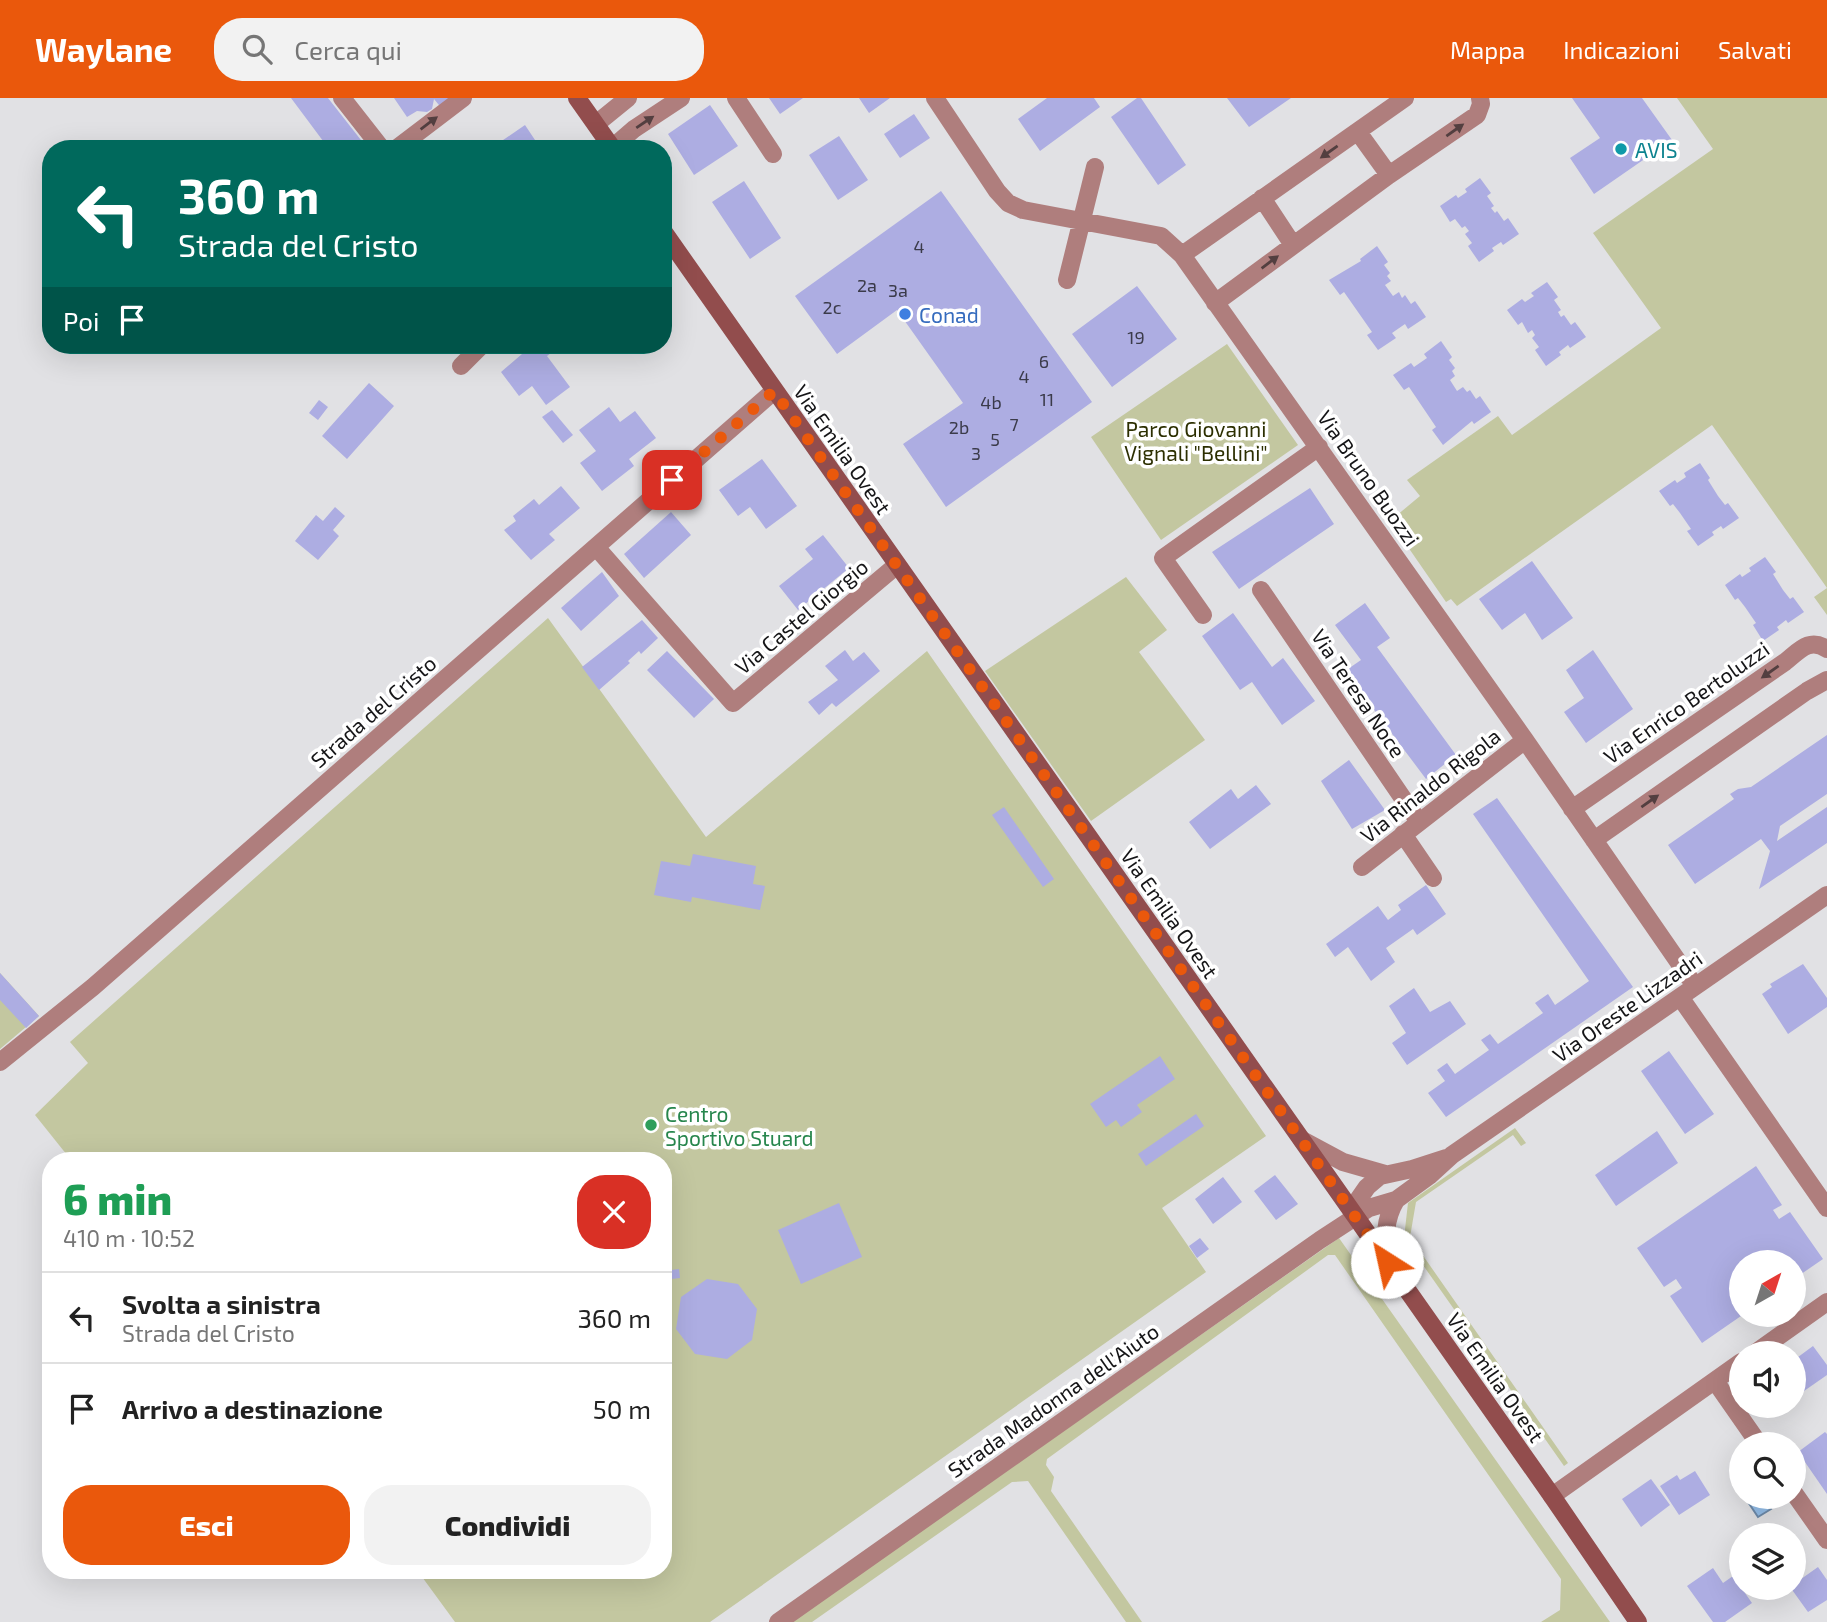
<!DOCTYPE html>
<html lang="it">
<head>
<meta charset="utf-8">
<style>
  body { margin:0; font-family:"Exo 2",sans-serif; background:#f2f2f2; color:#222; height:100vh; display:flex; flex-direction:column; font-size:26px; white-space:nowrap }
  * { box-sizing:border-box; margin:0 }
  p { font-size:23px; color:#767676 }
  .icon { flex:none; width:38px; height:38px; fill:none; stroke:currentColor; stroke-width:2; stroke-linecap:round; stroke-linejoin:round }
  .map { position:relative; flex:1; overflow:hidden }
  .panel { position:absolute; left:42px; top:1054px; width:630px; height:427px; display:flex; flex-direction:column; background:#fff; border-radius:28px; box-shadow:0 7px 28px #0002 }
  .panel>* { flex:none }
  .hud { position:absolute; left:42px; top:42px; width:630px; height:214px; border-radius:28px; box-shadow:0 7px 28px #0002; background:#00695c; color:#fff; overflow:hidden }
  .needle { width:46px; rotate:39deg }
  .buttons { position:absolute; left:1729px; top:1152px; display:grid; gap:14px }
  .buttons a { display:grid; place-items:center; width:77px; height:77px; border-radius:50%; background:#fff; box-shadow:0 7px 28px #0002; font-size:35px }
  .pin { position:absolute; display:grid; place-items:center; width:60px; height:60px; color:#fff; margin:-30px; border-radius:14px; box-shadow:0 4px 10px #0006 }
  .me { position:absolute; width:77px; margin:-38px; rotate:325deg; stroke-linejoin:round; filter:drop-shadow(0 0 5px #0008) }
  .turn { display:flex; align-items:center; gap:24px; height:147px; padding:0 21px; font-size:32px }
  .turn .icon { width:91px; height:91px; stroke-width:2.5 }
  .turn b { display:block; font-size:49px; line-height:60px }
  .then { display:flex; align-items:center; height:66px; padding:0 21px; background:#0003; gap:14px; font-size:26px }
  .round { display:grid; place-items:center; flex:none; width:74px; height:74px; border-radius:28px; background:#f2f2f2 }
  .head { display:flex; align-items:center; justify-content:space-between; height:119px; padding:0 21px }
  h1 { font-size:42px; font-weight:800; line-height:52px; color:#1e9e55 }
  .action { display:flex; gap:14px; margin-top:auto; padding:14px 21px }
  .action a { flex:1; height:80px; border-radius:28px; background:#ea580c; color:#fff; font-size:28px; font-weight:800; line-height:80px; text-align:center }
  .action a+a { background:#f2f2f2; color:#222 }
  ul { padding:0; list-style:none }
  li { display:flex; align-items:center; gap:21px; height:91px; padding:0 21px; border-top:2px solid #e0e0e0 }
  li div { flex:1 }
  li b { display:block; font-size:26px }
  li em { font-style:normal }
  header { display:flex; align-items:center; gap:42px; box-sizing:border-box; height:98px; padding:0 35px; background:#ea580c; color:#fff }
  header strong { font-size:33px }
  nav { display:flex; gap:38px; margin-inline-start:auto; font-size:24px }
  .search { width:490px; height:63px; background:#f2f2f2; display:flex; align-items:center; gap:18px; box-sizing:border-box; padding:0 24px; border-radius:28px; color:#767676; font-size:26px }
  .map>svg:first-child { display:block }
  .green { fill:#c3c7a0 }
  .water { fill:#94bee9; stroke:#6e8baa; stroke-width:2 }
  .building { fill:#adade2 }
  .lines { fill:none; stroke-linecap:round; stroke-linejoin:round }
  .street { stroke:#af7e7d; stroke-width:18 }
  .secondary { stroke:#924d4d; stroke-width:18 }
  .oneway { fill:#533f40 }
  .route { stroke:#ea580c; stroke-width:12; stroke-dasharray:0 21.6 }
  .culture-dot { fill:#0f9aa8; stroke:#fff; stroke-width:2.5 }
  .shop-dot { fill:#3f7fe0; stroke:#fff; stroke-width:2.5 }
  .leisure-dot { fill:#2e9e5b; stroke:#fff; stroke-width:2.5 }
  .labels { text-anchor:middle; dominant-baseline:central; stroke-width:7; stroke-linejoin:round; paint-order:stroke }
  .number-label { font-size:18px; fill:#3b3b4a }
  .culture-label { font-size:21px; fill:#0d838f; stroke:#fff; text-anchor:start }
  .shop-label { font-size:21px; fill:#366cbe; stroke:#fff; text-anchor:start }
  .park-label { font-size:21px; fill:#2c2f01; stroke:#fff }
  .street-label { font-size:21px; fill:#151517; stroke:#fff }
  .leisure-label { font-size:21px; fill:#27864d; stroke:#fff; text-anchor:start }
</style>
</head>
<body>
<header>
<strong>Waylane</strong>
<div class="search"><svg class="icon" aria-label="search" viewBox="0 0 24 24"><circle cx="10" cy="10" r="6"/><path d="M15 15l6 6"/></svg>Cerca qui</div>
<nav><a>Mappa</a><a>Indicazioni</a><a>Salvati</a></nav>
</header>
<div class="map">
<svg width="1827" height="1524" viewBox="0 0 1827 1524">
  <rect width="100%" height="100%" fill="#e1e1e4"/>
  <path class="green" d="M 1677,0 L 1827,0 L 1827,517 L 1814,499 L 1827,490 L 1712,327 L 1457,508 L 1451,501 L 1446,504 L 1390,423 L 1420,398 L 1407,382 L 1498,318 L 1512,337 L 1661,230 L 1593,135 L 1713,51 Z
    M 1227,246 L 1298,347 L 1161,442 L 1091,339 Z
    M 1126,479 L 1167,532 L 1139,554 L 1205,642 L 1091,723 L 985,573 Z
    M 548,520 L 706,739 L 927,553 L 1266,1038 L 1162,1110 L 1206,1174 L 710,1524 L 455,1524 L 417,1472 L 663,1472 L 663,1062 L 71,1062 L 35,1017 L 88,965 L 70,944 Z
    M 0,875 L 39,918 L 0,951 Z
    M 1515,1030 L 1526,1045 L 1521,1048 L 1513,1037 L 1416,1104 L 1410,1139 L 1568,1365 L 1564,1368 L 1404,1140 L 1408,1105 Z
    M 1339,1140 L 1610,1524 L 1541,1524 L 1560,1512 L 1561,1481 L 1335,1157 L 1328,1157 L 1047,1361 L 1046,1367 L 1054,1379 L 1051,1393 L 1142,1524 L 1126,1524 L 1028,1383 L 1012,1384 L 812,1524 L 791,1524 Z"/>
  <path class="water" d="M 1744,1398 L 1762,1398 L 1771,1411 L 1758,1419 Z"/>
  <path class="building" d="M 291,0 L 328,0 L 368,51 L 329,51 Z
    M 394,0 L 453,0 L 443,12 L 434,1 L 432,11 L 427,14 L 417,13 L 407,19 Z
    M 769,0 L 803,0 L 780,16 Z
    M 859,0 L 890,0 L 869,15 Z
    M 1047,0 L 1094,0 L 1100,9 L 1040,53 L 1018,21 Z
    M 1137,0 L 1141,0 L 1186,67 L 1158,87 L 1111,19 Z
    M 1227,0 L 1291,0 L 1249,29 Z
    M 1572,0 L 1642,0 L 1672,42 L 1594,96 L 1570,60 L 1600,40 Z
    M 710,7 L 738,48 L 694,77 L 668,36 Z
    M 914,16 L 930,40 L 900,60 L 884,36 Z
    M 525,27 L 541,51 L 490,51 Z
    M 839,38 L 868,82 L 838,102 L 809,57 Z
    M 1480,80 L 1491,95 L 1487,98 L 1494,108 L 1491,110 L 1495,115 L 1497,113 L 1504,123 L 1508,120 L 1519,136 L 1503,147 L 1501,144 L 1492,150 L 1494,153 L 1479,164 L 1468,148 L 1472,145 L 1465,136 L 1469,133 L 1465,128 L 1462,130 L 1455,121 L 1450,124 L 1440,108 L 1456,97 L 1458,100 L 1467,94 L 1465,91 Z
    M 744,83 L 781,140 L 750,161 L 712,104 Z
    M 941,93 L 1092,304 L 946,409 L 903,346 L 963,305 L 897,212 L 837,256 L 795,198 Z
    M 1377,148 L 1388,164 L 1384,167 L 1390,175 L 1387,178 L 1391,183 L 1385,187 L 1393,198 L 1399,194 L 1402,200 L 1405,197 L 1411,206 L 1415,203 L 1426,219 L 1408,231 L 1405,226 L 1392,235 L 1396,240 L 1378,252 L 1367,237 L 1372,234 L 1344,194 L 1340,197 L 1329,182 L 1361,163 L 1360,161 Z
    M 1547,184 L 1558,199 L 1554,202 L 1561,212 L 1558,214 L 1561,219 L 1564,217 L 1571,227 L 1575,224 L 1586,239 L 1570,250 L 1568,247 L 1559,254 L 1561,257 L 1546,268 L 1535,252 L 1539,249 L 1532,240 L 1535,237 L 1532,232 L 1528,235 L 1522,224 L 1518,227 L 1507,212 L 1522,201 L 1525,204 L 1534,198 L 1531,195 Z
    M 1137,188 L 1177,241 L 1112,289 L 1072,236 Z
    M 1441,243 L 1452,259 L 1449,262 L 1455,270 L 1452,273 L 1455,278 L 1450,282 L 1457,293 L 1463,289 L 1467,294 L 1470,292 L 1476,301 L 1480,298 L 1491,314 L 1474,326 L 1472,323 L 1443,347 L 1432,332 L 1436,329 L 1409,289 L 1404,292 L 1393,277 L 1411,265 L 1414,269 L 1427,260 L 1424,256 Z
    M 515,247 L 553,247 L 556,251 L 547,258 L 570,289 L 546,307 L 532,288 L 519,298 L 501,274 L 522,256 Z
    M 369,285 L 394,308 L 347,361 L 322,338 Z
    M 319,302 L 328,309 L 318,322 L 309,315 Z
    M 609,309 L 620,324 L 635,313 L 656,340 L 629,361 L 634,368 L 602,393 L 580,365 L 596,353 L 579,332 Z
    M 552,312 L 573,337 L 563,345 L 542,319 Z
    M 762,361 L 797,408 L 766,431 L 750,409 L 738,418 L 719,392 Z
    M 1700,365 L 1710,380 L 1708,382 L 1718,398 L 1725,407 L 1728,405 L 1739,420 L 1723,431 L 1721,428 L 1712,434 L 1714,437 L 1698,448 L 1687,433 L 1691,431 L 1680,415 L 1673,406 L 1670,408 L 1659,393 L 1675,382 L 1677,385 L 1686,379 L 1684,375 Z
    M 561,388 L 580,410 L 549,436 L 555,442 L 531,462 L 504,432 L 516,423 L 513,418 L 534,401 L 539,407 Z
    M 1310,390 L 1334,426 L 1239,491 L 1212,454 Z
    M 335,409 L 345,418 L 333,432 L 339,438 L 318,462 L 295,443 L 316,417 L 323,423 Z
    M 671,414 L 691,437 L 644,480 L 624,456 Z
    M 823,437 L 849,470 L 798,512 L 779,488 L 813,461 L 805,451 Z
    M 1765,459 L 1776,474 L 1773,476 L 1783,492 L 1790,501 L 1793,499 L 1804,514 L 1788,525 L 1786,522 L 1777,529 L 1779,532 L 1763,543 L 1753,527 L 1756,525 L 1745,509 L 1738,500 L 1735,502 L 1725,487 L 1740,476 L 1742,479 L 1751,473 L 1749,470 Z
    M 1532,463 L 1573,520 L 1542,542 L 1525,515 L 1502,532 L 1479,501 Z
    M 602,474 L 619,498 L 581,533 L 561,510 Z
    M 1365,505 L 1390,540 L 1377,549 L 1456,657 L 1426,681 L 1345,573 L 1361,562 L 1335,527 Z
    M 1233,515 L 1272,569 L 1283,560 L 1315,603 L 1282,627 L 1252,584 L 1240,592 L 1202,538 Z
    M 642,522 L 658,540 L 641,556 L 639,553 L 628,563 L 630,565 L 599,592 L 582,569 Z
    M 845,552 L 853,563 L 864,554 L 880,573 L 836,609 L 832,605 L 819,617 L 808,604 L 838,582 L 825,568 Z
    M 1593,552 L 1633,611 L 1586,645 L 1564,614 L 1584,600 L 1566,572 Z
    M 667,553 L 714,601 L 694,620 L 647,572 Z
    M 1827,637 L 1827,696 L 1780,728 L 1777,743 L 1827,709 L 1827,745 L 1759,791 L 1770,753 L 1761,741 L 1695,786 L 1668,747 L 1734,701 L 1730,696 L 1738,691 L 1751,689 Z
    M 1349,662 L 1385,712 L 1352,731 L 1321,683 Z
    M 1256,687 L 1271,706 L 1210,751 L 1189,724 L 1231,691 L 1238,701 Z
    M 1497,700 L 1633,889 L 1446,1019 L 1428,995 L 1445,983 L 1437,972 L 1447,965 L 1455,976 L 1489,952 L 1481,942 L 1490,936 L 1498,946 L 1543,915 L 1535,905 L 1548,896 L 1555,907 L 1589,883 L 1473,716 Z
    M 1004,709 L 1054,781 L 1043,789 L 992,717 Z
    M 693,756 L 756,768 L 753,786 L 765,788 L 760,812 L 692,799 L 691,804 L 654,797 L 661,763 L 690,768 Z
    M 1426,787 L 1446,816 L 1417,837 L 1413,831 L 1386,850 L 1395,864 L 1371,883 L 1348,849 L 1335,859 L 1326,846 L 1378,808 L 1388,822 L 1401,812 L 1398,807 Z
    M 1803,866 L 1827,900 L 1827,909 L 1788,936 L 1762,896 L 1772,889 L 1770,886 Z
    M 0,875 L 39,918 L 26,930 L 0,902 Z
    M 1414,890 L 1430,914 L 1450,903 L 1466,926 L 1407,967 L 1392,945 L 1406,935 L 1389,908 Z
    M 1669,953 L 1714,1016 L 1685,1036 L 1641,973 Z
    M 1160,958 L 1175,981 L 1137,1007 L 1142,1014 L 1121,1029 L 1116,1022 L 1106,1029 L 1090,1006 Z
    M 1196,1016 L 1204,1028 L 1146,1068 L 1138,1056 Z
    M 1657,1033 L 1678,1065 L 1616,1108 L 1595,1077 Z
    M 1756,1068 L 1782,1107 L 1773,1112 L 1779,1121 L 1790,1114 L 1823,1161 L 1794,1181 L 1794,1164 L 1741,1164 L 1741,1218 L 1702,1245 L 1670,1198 L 1682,1190 L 1676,1181 L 1664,1189 L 1637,1150 Z
    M 1275,1077 L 1298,1106 L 1276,1122 L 1254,1093 Z
    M 1223,1079 L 1242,1104 L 1213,1126 L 1195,1101 Z
    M 839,1105 L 862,1159 L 801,1186 L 778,1132 Z
    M 1200,1140 L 1209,1151 L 1197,1160 L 1189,1148 Z
    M 679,1171 L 680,1180 L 663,1182 L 663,1173 Z
    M 707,1181 L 738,1186 L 757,1211 L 752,1242 L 727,1261 L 695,1256 L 676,1231 L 681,1199 Z
    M 1813,1248 L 1827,1267 L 1827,1277 L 1794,1300 L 1794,1262 Z
    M 1763,1307 L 1783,1307 L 1770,1317 Z
    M 1825,1334 L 1827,1336 L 1827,1396 L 1798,1354 Z
    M 1695,1373 L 1710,1397 L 1679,1417 L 1660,1388 L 1677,1377 L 1680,1382 Z
    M 1651,1381 L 1670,1407 L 1641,1429 L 1622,1401 Z
    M 1818,1469 L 1827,1482 L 1827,1502 L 1808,1514 L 1790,1489 L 1794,1489 L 1794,1486 Z
    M 1713,1470 L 1723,1485 L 1733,1478 L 1752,1505 L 1725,1524 L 1713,1524 L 1687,1488 Z"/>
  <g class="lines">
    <path class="street" d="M 342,0 L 382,51
      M 736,0 L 773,56
      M 935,0 L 997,93 L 1008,105 L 1023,112 L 1161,138 L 1182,157 L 1525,642 L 1695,888
      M 596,26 L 628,0
      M 1358,34 L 1389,77
      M 612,50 L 634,31 L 681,0
      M 396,51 L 463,0
      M 1262,100 L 1293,147
      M 1182,157 L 1405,0
      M 1067,182 L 1095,69
      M 1215,205 L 1389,77 L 1477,17 L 1481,6 L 1480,0
      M 461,268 L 482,247
      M 596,449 L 733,605 L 897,467
      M 1261,492 L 1419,724
      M 1203,517 L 1163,460 L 1319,349
      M 1572,711 L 1785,564 C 1799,553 1809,539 1827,551
      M 1403,736 L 1433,780
      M 1594,742 L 1807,593 L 1827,582
      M 1362,769 L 1525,642
      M 1680,899 L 1827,1110
      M 0,964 L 93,889 L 774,293
      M 1302,1042 L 1343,1064 L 1385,1076
      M 1351,1112 L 1367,1089 L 1380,1078 L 1412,1071 L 1446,1060
      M 1387,1164 C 1385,1141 1384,1122 1396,1102
      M 1755,1255 L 1827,1204
      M 1715,1283 L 1759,1346
      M 1794,1395 L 1827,1442
      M 1552,1398 L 1741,1264
      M 778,1524 L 1320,1142 L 1369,1110 L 1396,1102 L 1429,1078 L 1452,1057 L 1827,797"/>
    <path class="secondary" d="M 577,0 L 613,51
      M 663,133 L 1552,1398 L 1638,1524"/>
  </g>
  <defs><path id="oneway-solid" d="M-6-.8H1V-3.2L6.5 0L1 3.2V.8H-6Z" transform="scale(1.75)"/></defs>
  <g class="oneway">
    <use href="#oneway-solid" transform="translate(645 24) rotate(-34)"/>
    <use href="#oneway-solid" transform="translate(429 25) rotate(-37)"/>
    <use href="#oneway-solid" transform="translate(1455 32) rotate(-35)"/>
    <use href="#oneway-solid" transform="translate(1329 54) rotate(145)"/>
    <use href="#oneway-solid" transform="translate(1270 164) rotate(-37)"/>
    <use href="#oneway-solid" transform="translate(1770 574) rotate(145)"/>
    <use href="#oneway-solid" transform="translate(1650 703) rotate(-35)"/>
  </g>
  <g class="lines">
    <path class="route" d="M 672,382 L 774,293 L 1387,1164"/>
  </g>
  <circle class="culture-dot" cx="1621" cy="51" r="7"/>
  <circle class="shop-dot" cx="905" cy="216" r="7"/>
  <circle class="leisure-dot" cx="651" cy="1027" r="7"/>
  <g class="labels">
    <g class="number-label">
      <text x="919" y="148">4</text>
      <text x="867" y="187">2a</text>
      <text x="898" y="192">3a</text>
      <text x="832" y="209">2c</text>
      <text x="1136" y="239">19</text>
      <text x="1044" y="263">6</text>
      <text x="1024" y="278">4</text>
      <text x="1047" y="301">11</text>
      <text x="991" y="304">4b</text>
      <text x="1014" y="326">7</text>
      <text x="959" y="329">2b</text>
      <text x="995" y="341">5</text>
      <text x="976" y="355">3</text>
    </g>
    <g class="culture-label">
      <text x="1635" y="51">AVIS</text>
    </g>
    <g class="shop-label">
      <text x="919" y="216">Conad</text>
    </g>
    <g class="park-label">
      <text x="1196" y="330">Parco Giovanni<tspan x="1196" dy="24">Vignali "Bellini"</tspan></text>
    </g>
    <g class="street-label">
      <text transform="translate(843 351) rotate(55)">Via Emilia Ovest</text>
      <text transform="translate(1369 380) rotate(55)">Via Bruno Buozzi</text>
      <text transform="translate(801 518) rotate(-40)">Via Castel Giorgio</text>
      <text transform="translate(1359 595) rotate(56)">Via Teresa Noce</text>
      <text transform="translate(1686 604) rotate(-35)">Via Enrico Bertoluzzi</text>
      <text transform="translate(373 613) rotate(-41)">Strada del Cristo</text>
      <text transform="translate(1430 687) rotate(-38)">Via Rinaldo Rigola</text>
      <text transform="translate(1170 815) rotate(55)">Via Emilia Ovest</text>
      <text transform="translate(1627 908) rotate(-35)">Via Oreste Lizzadri</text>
      <text transform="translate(1496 1279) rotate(55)">Via Emilia Ovest</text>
      <text transform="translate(1053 1302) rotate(-35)">Strada Madonna dell'Aiuto</text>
    </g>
    <g class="leisure-label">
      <text x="665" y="1015">Centro<tspan x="665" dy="24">Sportivo Stuard</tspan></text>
    </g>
  </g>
</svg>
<div class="buttons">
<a><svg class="needle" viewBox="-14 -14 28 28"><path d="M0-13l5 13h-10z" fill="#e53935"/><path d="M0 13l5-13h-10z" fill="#767676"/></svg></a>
<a><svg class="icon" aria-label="sound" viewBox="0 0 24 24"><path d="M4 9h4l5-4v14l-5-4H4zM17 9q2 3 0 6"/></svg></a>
<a><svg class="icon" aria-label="search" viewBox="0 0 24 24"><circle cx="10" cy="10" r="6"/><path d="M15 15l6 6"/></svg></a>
<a><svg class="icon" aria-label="layers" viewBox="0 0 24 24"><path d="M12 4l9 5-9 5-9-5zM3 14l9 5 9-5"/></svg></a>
</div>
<div class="pin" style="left:672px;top:382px;background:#d93025"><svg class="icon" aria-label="arrive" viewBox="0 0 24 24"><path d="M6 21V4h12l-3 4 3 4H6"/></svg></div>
<svg class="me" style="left:1387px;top:1164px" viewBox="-20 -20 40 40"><circle r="19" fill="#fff"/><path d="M0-13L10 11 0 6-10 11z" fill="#ea580c"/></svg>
<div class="hud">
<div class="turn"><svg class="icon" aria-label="left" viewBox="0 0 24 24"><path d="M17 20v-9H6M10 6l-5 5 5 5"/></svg><div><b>360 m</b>Strada del Cristo</div></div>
<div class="then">Poi<svg class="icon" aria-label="arrive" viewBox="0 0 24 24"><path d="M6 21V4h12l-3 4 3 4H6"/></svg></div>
</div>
<section class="panel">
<div class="head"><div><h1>6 min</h1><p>410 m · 10:52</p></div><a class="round" style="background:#d93025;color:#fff"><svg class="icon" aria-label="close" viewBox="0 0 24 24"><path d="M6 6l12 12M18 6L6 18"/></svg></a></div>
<ul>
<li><svg class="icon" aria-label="left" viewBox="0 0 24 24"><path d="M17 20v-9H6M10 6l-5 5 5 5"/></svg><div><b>Svolta a sinistra</b><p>Strada del Cristo</p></div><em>360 m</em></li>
<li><svg class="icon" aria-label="arrive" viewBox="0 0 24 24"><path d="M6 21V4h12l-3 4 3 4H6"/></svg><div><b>Arrivo a destinazione</b></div><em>50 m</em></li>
</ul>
<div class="action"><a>Esci</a><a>Condividi</a></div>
</section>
</div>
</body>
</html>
